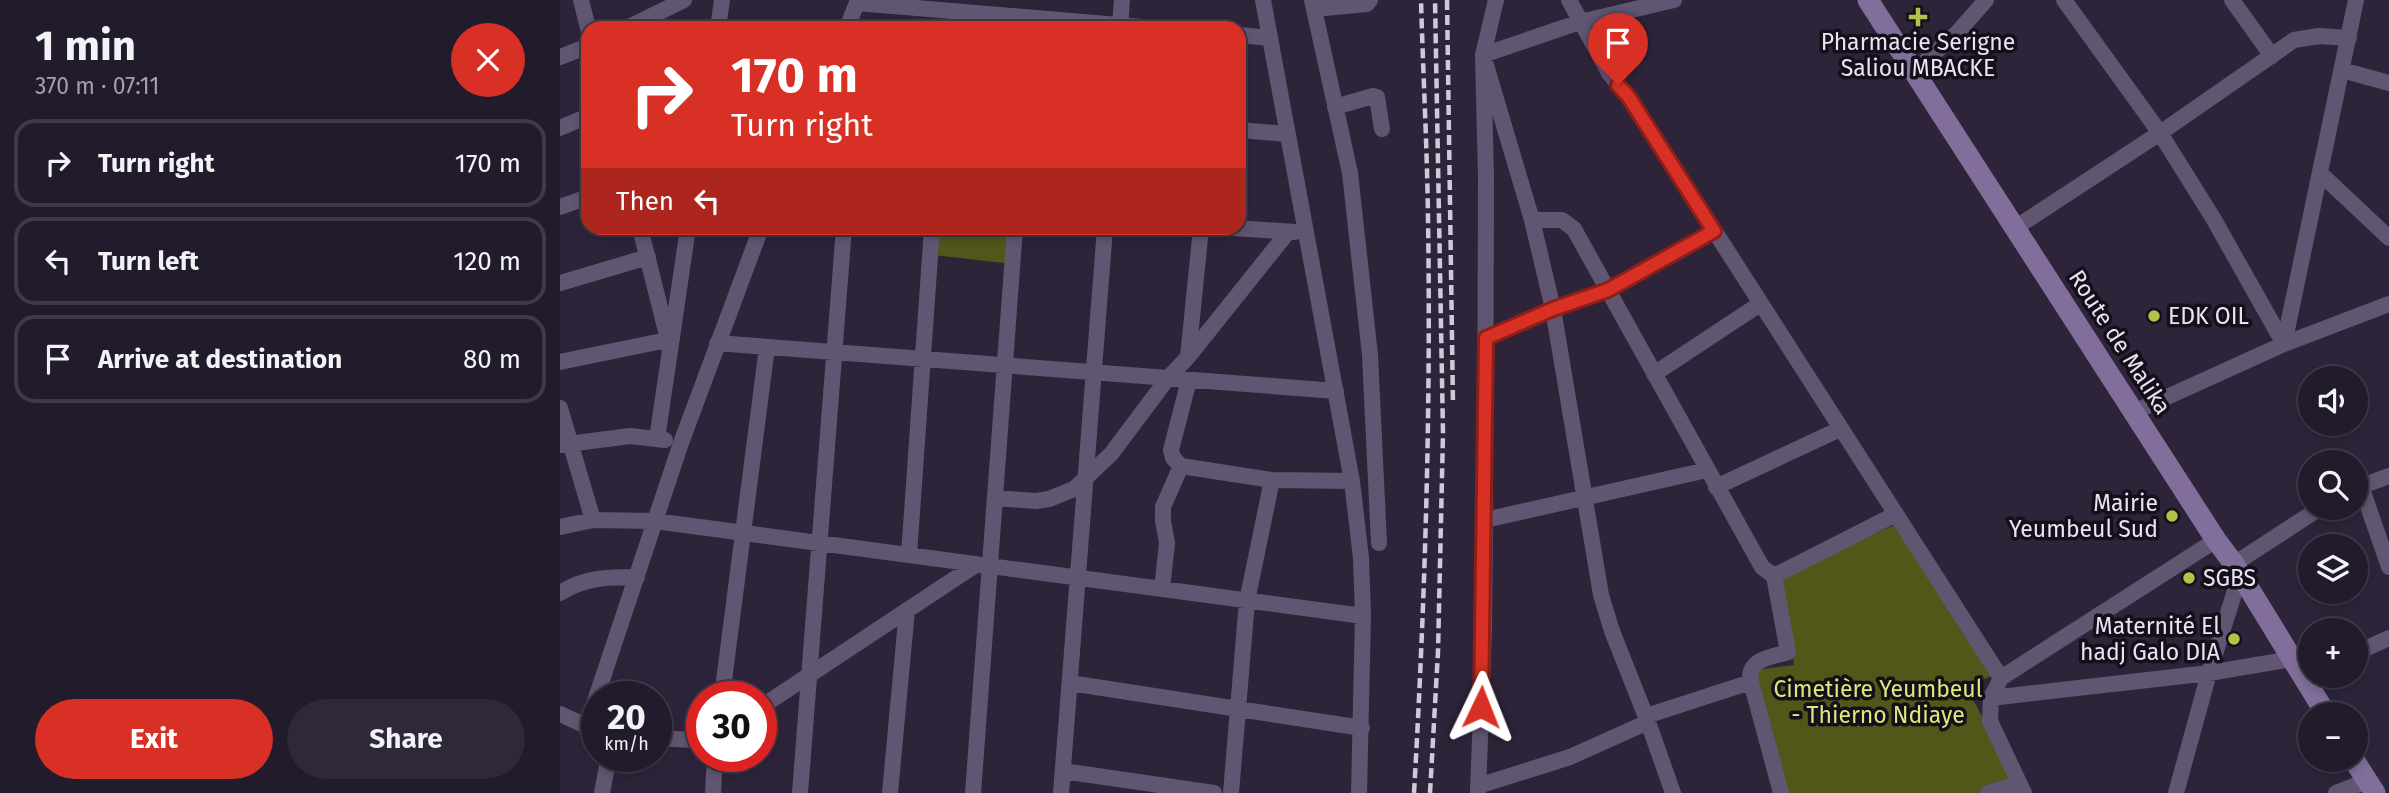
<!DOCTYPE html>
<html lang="en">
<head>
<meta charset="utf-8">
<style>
  body { margin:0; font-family:"Fira Sans",sans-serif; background:#2e2838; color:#f1f3f6; height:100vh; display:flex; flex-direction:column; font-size:26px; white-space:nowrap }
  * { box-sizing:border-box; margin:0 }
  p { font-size:23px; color:#a2a1a9 }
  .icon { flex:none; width:38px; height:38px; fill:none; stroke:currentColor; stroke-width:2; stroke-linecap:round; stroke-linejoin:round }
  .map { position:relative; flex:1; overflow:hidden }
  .side { display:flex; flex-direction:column; background:#221b2c; width:560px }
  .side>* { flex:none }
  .banner { position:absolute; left:21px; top:21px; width:665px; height:214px; border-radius:21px; box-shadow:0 4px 10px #0003,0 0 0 2px #3f3948; background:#d93025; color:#fff; overflow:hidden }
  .controls { position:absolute; left:1738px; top:366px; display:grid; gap:14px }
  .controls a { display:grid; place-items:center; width:70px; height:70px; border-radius:50%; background:#221b2c; box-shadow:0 4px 10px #0003,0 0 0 2px #3f3948; font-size:35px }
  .speed { position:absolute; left:21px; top:681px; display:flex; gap:14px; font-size:35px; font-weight:700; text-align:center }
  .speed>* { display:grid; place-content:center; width:91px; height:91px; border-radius:50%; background:#221b2c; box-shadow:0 4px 10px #0003,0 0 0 2px #3f3948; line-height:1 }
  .speed small { font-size:18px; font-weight:400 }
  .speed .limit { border:10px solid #d22; background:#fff; color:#111 }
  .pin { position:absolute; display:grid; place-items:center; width:60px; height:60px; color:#fff; margin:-72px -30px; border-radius:50% 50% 50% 0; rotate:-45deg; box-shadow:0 0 7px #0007 }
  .pin .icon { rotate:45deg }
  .me { position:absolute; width:77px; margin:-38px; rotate:2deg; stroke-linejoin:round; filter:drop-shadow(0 0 5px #0008) }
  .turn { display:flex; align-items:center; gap:24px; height:147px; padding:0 35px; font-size:32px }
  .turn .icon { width:91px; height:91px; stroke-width:2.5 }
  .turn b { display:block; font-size:49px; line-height:60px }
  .then { display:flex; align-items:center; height:66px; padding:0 35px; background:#0003; gap:14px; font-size:26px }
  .round { display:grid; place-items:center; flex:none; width:74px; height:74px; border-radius:37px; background:#2e2838 }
  .overview { display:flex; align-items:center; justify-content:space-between; height:119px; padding:0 35px }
  h1 { font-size:42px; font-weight:700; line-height:52px }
  .primary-button { display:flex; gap:14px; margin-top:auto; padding:14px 35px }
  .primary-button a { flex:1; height:80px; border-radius:42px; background:#d93025; color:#fff; font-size:28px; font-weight:700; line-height:80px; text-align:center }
  .primary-button a+a { background:#2e2838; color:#f1f3f6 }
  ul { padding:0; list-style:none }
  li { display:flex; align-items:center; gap:21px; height:88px; margin:0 14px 10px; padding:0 21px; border:4px solid #3f3948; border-radius:21px }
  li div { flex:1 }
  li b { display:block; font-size:26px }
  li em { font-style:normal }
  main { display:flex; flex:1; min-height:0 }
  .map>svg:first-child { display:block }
  .green { fill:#525619 }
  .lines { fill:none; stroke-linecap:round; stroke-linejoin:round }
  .street { stroke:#615671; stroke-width:16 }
  .secondary { stroke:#816e9a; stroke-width:21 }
  .rail { stroke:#cfc9d9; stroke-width:4.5; stroke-dasharray:10 5; stroke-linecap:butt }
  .route-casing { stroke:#8d1f18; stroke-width:18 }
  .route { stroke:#d93025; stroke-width:12 }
  .poi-dot { fill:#b8c147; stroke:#140f1a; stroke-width:2.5 }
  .labels { text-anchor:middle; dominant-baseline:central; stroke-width:7; stroke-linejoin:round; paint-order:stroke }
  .poi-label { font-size:23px; fill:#e9e3f2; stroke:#140f1a; text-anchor:start }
  .street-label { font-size:23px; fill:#e9e3f2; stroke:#140f1a }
  .park-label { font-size:23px; fill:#dee77a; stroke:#140f1a }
</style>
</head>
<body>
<main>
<section class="side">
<div class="overview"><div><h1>1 min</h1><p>370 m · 07:11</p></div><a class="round" style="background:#d93025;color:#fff"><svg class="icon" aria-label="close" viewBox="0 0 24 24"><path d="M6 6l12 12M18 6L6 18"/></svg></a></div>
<ul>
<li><svg class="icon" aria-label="right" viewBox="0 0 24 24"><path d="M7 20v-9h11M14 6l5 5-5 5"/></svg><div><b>Turn right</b></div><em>170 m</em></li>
<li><svg class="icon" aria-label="left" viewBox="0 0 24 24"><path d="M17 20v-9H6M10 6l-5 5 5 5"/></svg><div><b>Turn left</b></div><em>120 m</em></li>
<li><svg class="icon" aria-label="arrive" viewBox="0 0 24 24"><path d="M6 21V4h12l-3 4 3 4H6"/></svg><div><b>Arrive at destination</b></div><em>80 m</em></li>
</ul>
<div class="primary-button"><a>Exit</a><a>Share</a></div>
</section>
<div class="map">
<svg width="1829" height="793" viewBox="0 0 1829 793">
  <rect width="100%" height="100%" fill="#2d243a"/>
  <path class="green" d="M 365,228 L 456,228 L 453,264 L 364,254 Z
    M 1334,525 L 1435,674 L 1407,688 L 1459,786 L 1428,793 L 1225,793 L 1195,670 L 1234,665 L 1221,577 Z"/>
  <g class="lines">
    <path class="street" d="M 21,0 L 28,28
      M 703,0 L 792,481 L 801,558 L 803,616 L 799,793
      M 752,0 L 790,173 L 810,355 L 819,543
      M 1009,0 L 1049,73 L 1068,96 L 1441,678
      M 1504,0 L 1600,133 L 1653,218 L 1724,344
      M 1672,0 L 1712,56
      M 297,3 L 594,28
      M 754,9 L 807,4 L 810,0
      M 67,28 L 124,0
      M 158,28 L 162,0
      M 287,28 L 298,0
      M 560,28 L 562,0
      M 679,35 L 710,38
      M 0,57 L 28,46
      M 1782,70 L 1829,83
      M 1353,72 L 1397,33 L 1426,0
      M 775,107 L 813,96 L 817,97 L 822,129
      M 0,128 L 28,116
      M 679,130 L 728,134
      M 1761,174 L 1829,238
      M 0,207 L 28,197
      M 972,220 L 1002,220 L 1014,229 L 1202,567 L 1214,576 L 1228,652 C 1212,657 1190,658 1190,678 L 1221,793
      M 80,228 L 108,339
      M 673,228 L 735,232
      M 1455,228 L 1600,133 L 1734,40 L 1759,36 L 1789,38
      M 0,283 L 88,257
      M 926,338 L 993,309 L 1048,290 L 1154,231
      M 157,343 L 776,391
      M 1724,344 L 1796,0
      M 628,357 L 641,228
      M 0,362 L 112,339
      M 1094,374 L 1200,304
      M 0,408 L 33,520
      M 1574,412 L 1724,344 L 1829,304
      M 97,439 L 128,228
      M 0,445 L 70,436 L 105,440
      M 621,466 L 712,480 L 792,481
      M 1801,486 L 1829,567
      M 1156,487 L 1280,429
      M 1796,488 L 1829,476
      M 435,498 L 476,501 L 489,499 L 514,489 L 551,454 L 608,378 L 628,357 L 728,232
      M 925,520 L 1147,470
      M 0,527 L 33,520 L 95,521 L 803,616
      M 349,555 L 372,228
      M 1674,564 L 1760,508
      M 1214,576 L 1336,514
      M 602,589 L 607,543 L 603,521 L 603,507 L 621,466 L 613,458 L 611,450 L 629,380
      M 0,593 C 25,577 49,577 77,577
      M 1796,653 L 1829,638
      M 510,683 L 802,728
      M 162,696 L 207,347
      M 1431,698 L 1649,673 L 1731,659
      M 201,707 L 417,564
      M 0,714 L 37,731
      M 1086,716 L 1191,682
      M 26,728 L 121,443 L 201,228
      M 96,738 L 133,740 L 142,739
      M 503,771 L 654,793
      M 918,786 L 1010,757 L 1088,722
      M 42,793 L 49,756
      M 153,793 L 155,756
      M 240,793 L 284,228
      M 330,793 L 347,610
      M 413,793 L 455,228
      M 501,793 L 545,228
      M 671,793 L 687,601 L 712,480
      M 918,793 L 924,628 L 925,520 L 926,177 L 923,55 L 936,0
      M 1113,793 L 1088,722 L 1052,631 L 1041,595 L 993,309 L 972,220 L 923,55 L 1020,22 L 1114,0
      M 1428,793 L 1459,784
      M 1464,793 L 1430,721 L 1431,698 L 1441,678 L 1656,540
      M 1616,793 L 1649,673 L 1680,575
      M 1776,793 L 1807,781"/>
    <path class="secondary" d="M 1308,0 L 1656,540 L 1674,564 L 1766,714
      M 1794,760 L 1815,793"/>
    <path class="rail" d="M 887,0 L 893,405
      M 854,793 C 865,601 871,409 868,217 C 867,145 863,72 861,0
      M 870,793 L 878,652 L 883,433 L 875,0"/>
  </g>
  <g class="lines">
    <g class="route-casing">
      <path id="route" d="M 921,707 L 926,338 L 993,309 L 1048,290 L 1154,231 L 1068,96 L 1058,85"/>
    </g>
    <use href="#route" class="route"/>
  </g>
  <g class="poi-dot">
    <path d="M1354.5 6.5h7v7h7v7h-7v7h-7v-7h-7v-7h7z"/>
    <circle cx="1594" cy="316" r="7"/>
    <circle cx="1612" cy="516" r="7"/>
    <circle cx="1629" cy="578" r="7"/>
    <circle cx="1674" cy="639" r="7"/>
  </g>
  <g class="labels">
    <g class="poi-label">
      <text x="1358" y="42" text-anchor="middle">Pharmacie Serigne<tspan x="1358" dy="26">Saliou MBACKE</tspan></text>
      <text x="1608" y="316">EDK OIL</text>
      <text x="1598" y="503" text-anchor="end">Mairie<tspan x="1598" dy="26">Yeumbeul Sud</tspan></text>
      <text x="1643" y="578">SGBS</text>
      <text x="1660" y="626" text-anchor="end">Maternité El<tspan x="1660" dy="26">hadj Galo DIA</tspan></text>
    </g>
    <g class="street-label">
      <text transform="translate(1560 342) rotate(57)">Route de Malika</text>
    </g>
    <g class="park-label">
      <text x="1318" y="689">Cimetière Yeumbeul<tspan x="1318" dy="26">- Thierno Ndiaye</tspan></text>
    </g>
  </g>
</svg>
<div class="controls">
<a><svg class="icon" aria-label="sound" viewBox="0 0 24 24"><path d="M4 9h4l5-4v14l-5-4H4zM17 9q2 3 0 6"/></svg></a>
<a><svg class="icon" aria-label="search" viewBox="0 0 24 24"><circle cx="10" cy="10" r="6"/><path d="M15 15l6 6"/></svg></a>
<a><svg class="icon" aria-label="layers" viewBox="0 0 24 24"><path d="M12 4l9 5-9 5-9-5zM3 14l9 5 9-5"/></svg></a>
<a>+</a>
<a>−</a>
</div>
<div class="speed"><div>20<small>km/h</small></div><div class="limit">30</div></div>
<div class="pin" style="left:1058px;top:85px;background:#d93025"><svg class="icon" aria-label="arrive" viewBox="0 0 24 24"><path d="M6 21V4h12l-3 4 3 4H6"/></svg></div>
<svg class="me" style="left:921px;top:707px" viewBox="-20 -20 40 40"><path d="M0-17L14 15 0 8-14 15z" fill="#d93025" stroke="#fff" stroke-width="4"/></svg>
<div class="banner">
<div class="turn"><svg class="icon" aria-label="right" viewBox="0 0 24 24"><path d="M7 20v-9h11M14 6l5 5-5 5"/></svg><div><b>170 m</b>Turn right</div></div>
<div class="then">Then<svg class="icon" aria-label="left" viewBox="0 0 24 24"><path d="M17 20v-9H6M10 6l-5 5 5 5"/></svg></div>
</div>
</div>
</main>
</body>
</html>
